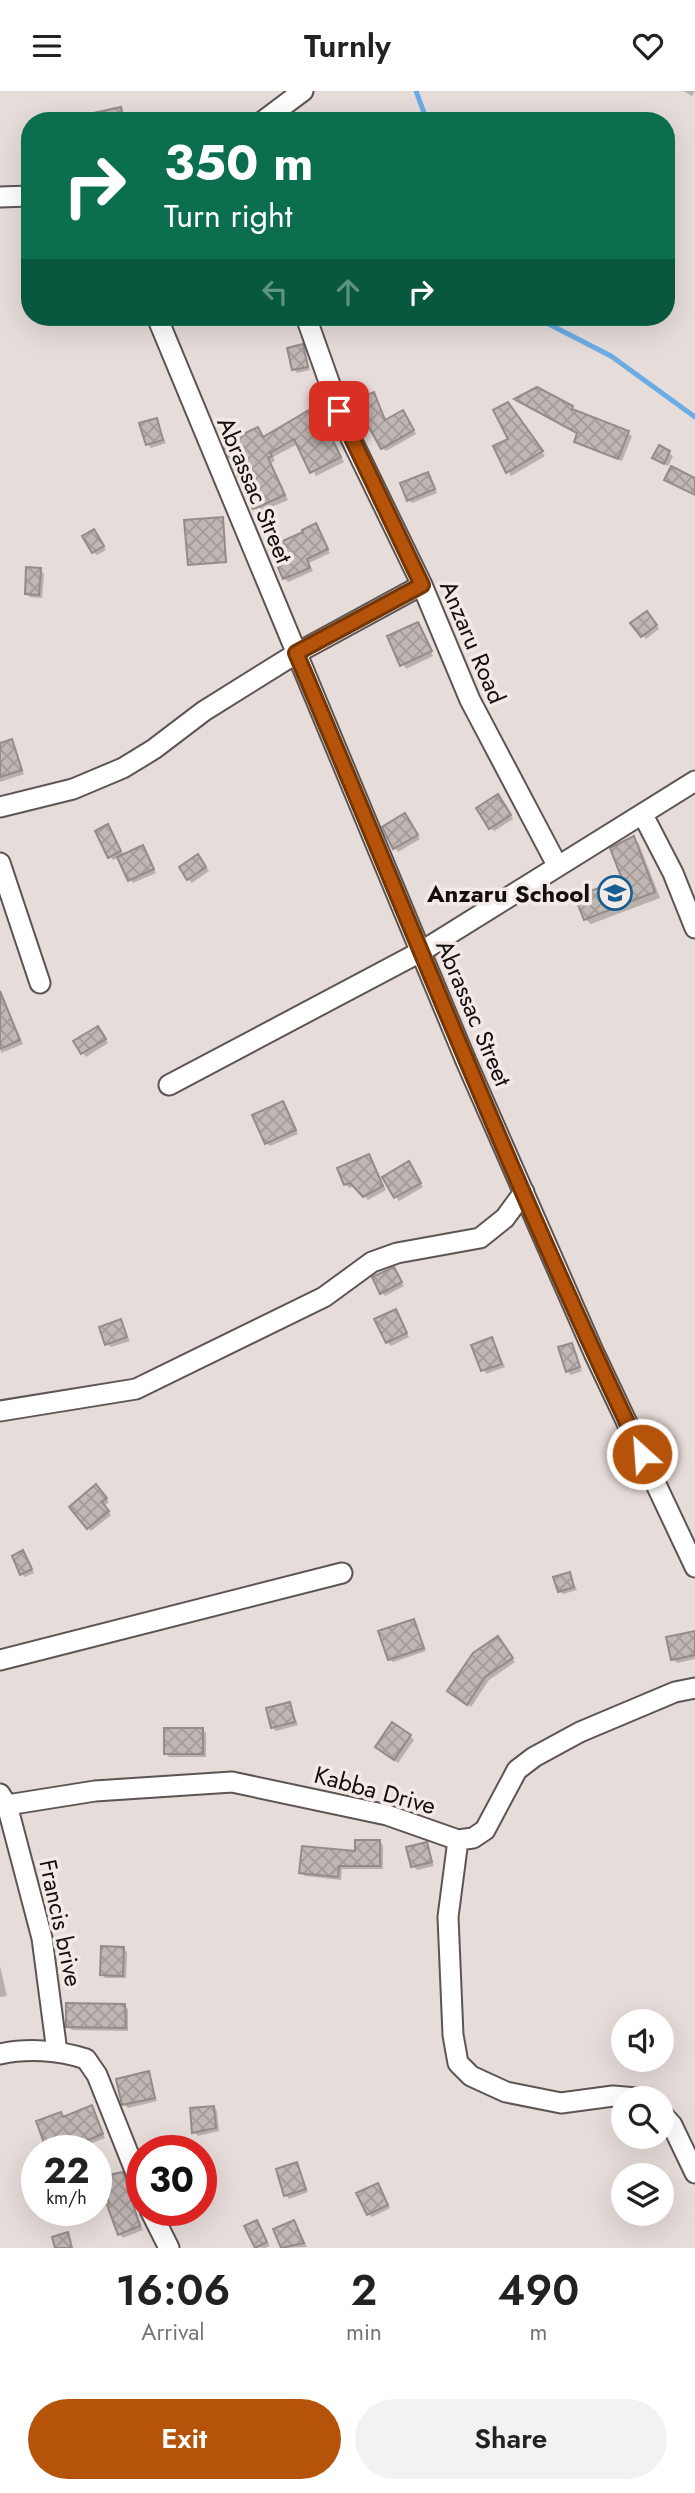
<!DOCTYPE html>
<html lang="en">
<head>
<meta charset="utf-8">
<style>
  body { margin:0; font-family:Jost,sans-serif; background:#f2f2f2; color:#222; height:100vh; display:flex; flex-direction:column; font-size:26px; white-space:nowrap }
  * { box-sizing:border-box; margin:0 }
  p { font-size:23px; color:#767676 }
  .icon { flex:none; width:38px; height:38px; fill:none; stroke:currentColor; stroke-width:2; stroke-linecap:round; stroke-linejoin:round }
  .map { position:relative; height:2157px; overflow:hidden }
  .details { display:flex; flex-direction:column; background:#fff; flex:1 }
  .details>* { flex:none }
  .top-card { position:absolute; left:21px; top:21px; width:654px; height:214px; border-radius:28px; box-shadow:0 7px 28px #0002; background:#0b6e4f; color:#fff; overflow:hidden }
  .buttons { position:absolute; left:611px; top:1918px; display:grid; gap:14px }
  .buttons a { display:grid; place-items:center; width:63px; height:63px; border-radius:50%; background:#fff; box-shadow:0 7px 28px #0002; font-size:35px }
  .speed { position:absolute; left:21px; top:2044px; display:flex; gap:14px; font-size:35px; font-weight:700; text-align:center }
  .speed>* { display:grid; place-content:center; width:91px; height:91px; border-radius:50%; background:#fff; box-shadow:0 7px 28px #0002; line-height:1 }
  .speed small { font-size:18px; font-weight:400 }
  .speed .limit { border:10px solid #d22; background:#fff; color:#111 }
  .pin { position:absolute; display:grid; place-items:center; width:60px; height:60px; color:#fff; margin:-30px; border-radius:14px; box-shadow:0 4px 10px #0006 }
  .me { position:absolute; width:77px; margin:-38px; rotate:334deg; stroke-linejoin:round; filter:drop-shadow(0 0 5px #0008) }
  .turn { display:flex; align-items:center; gap:24px; height:147px; padding:0 28px; font-size:32px }
  .turn .icon { width:91px; height:91px; stroke-width:2.5 }
  .turn b { display:block; font-size:49px; line-height:60px }
  .lanes { display:flex; align-items:center; height:66px; padding:0 28px; background:#0003; justify-content:center; gap:35px; direction:ltr }
  .lanes .off { opacity:.35 }
  .eta { display:flex; justify-content:space-evenly; align-items:center; height:119px; text-align:center }
  .eta b { font-size:42px; font-weight:600; line-height:49px }
  .primary-button { display:flex; gap:14px; margin-top:auto; padding:14px 28px }
  .primary-button a { flex:1; height:80px; border-radius:42px; background:#b45309; color:#fff; font-size:28px; font-weight:600; line-height:80px; text-align:center }
  .primary-button a+a { background:#f2f2f2; color:#222 }
  header { display:flex; justify-content:space-between; align-items:center; height:91px; padding:0 28px; background:#fff; font-size:32px; font-weight:600 }
  .map>svg:first-child { display:block }
  .shadow { fill:#0003 }
  .lines { fill:none; stroke-linecap:round; stroke-linejoin:round }
  .stream { stroke:#6cace5; stroke-width:5 }
  .building { fill:url(#building-cross-hatch); stroke:#958c89; stroke-width:2 }
  .minor-casing { stroke:#5d5553; stroke-width:23 }
  .minor { stroke:#fff; stroke-width:19 }
  .route-casing { stroke:#753606; stroke-width:18 }
  .route { stroke:#b45309; stroke-width:12 }
  .labels { text-anchor:middle; dominant-baseline:central; stroke-width:7; stroke-linejoin:round; paint-order:stroke }
  .street-label { font-size:24px; fill:#120f0e; stroke:#f3e9e6 }
  .poi-label { font-size:24px; font-weight:bold; fill:#120f0e; stroke:#f3e9e6; text-anchor:end }
</style>
</head>
<body>
<header><svg class="icon" aria-label="menu" viewBox="0 0 24 24"><path d="M4 6h16M4 12h16M4 18h16"/></svg>Turnly<svg class="icon" aria-label="heart" viewBox="0 0 24 24"><path d="M12 20l-8-8c-3-5 5-10 8-4 3-6 11-1 8 4z"/></svg></header>
<div class="map">
<svg width="695" height="2157" viewBox="0 0 695 2157">
  <defs>
    <pattern id="building-cross-hatch" width="8" height="8" patternUnits="userSpaceOnUse" patternTransform="scale(1.75)"><rect width="8" height="8" fill="#c0b6b3"/><path d="M0 0l8 8M0 8l8-8" fill="none" stroke="#a49b99"/></pattern>
  </defs>
  <rect width="100%" height="100%" fill="#e6dcd9"/>
  <path class="shadow" d="M 683,0 L 695,0 L 692,5 Z
    M 302,255 L 310,279 L 297,282 L 294,278 Z
    M 373,303 L 387,330 L 406,325 L 416,343 L 386,360 L 382,357 Z
    M 520,311 L 572,317 L 628,342 L 632,345 L 622,370 L 580,354 L 576,351 L 579,343 Z
    M 316,317 L 344,371 L 316,385 L 298,353 L 273,366 L 275,370 L 271,372 L 288,409 L 259,421 L 255,417 L 258,339 L 264,347 Z
    M 511,317 L 545,365 L 511,385 L 496,356 L 511,349 Z
    M 156,329 L 166,352 L 151,357 L 148,353 Z
    M 660,356 L 673,365 L 668,375 L 654,367 Z
    M 428,383 L 437,402 L 412,412 L 409,409 Z
    M 222,427 L 227,471 L 191,474 L 189,473 Z
    M 316,434 L 330,462 L 309,472 L 313,480 L 288,491 L 284,487 L 306,442 Z
    M 97,444 L 106,459 L 97,464 L 93,461 Z
    M 40,479 L 44,483 L 42,507 L 30,506 L 26,503 Z
    M 650,525 L 659,538 L 646,548 L 642,544 Z
    M 418,533 L 433,565 L 406,578 L 389,546 Z
    M 11,650 L 24,683 L 0,691 L 0,654 Z
    M 501,709 L 513,728 L 494,740 L 491,737 Z
    M 408,728 L 420,748 L 398,761 L 384,737 Z
    M 108,736 L 124,765 L 143,756 L 156,782 L 133,792 L 119,766 L 113,769 L 110,765 Z
    M 633,747 L 639,753 L 660,807 L 591,833 L 585,828 L 624,789 Z
    M 201,769 L 209,780 L 192,792 L 188,788 Z
    M 6,915 L 23,953 L 1,962 L 0,918 Z
    M 102,941 L 108,952 L 86,966 L 76,951 Z
    M 283,1012 L 298,1043 L 270,1055 L 266,1052 Z
    M 369,1065 L 386,1099 L 368,1109 L 355,1095 L 349,1097 L 346,1093 L 339,1078 Z
    M 412,1076 L 423,1096 L 399,1110 L 384,1087 Z
    M 394,1178 L 404,1195 L 385,1205 L 382,1201 Z
    M 395,1220 L 409,1246 L 391,1255 L 387,1251 Z
    M 121,1231 L 130,1250 L 111,1256 L 107,1253 Z
    M 492,1248 L 505,1276 L 486,1283 L 473,1255 Z
    M 571,1254 L 582,1280 L 571,1284 L 567,1280 Z
    M 100,1399 L 109,1411 L 104,1415 L 111,1424 L 91,1440 L 88,1437 Z
    M 23,1461 L 34,1482 L 25,1486 L 22,1483 Z
    M 569,1483 L 577,1499 L 563,1503 L 559,1500 Z
    M 414,1530 L 426,1560 L 393,1571 L 389,1568 Z
    M 695,1542 L 695,1568 L 677,1572 L 673,1568 Z
    M 501,1551 L 515,1571 L 489,1589 L 471,1616 L 453,1603 Z
    M 290,1612 L 298,1634 L 276,1640 L 272,1636 Z
    M 202,1639 L 206,1642 L 206,1666 L 169,1666 L 166,1662 Z
    M 410,1645 L 414,1649 L 398,1672 L 381,1660 Z
    M 379,1750 L 383,1754 L 383,1778 L 342,1778 L 341,1789 L 305,1785 L 301,1782 L 357,1762 Z
    M 426,1753 L 434,1775 L 417,1779 L 413,1775 Z
    M 123,1858 L 127,1861 L 126,1887 L 105,1887 L 102,1883 Z
    M 0,1875 L 7,1905 L 0,1906 Z
    M 124,1915 L 128,1918 L 128,1940 L 72,1939 L 68,1936 Z
    M 148,1982 L 157,2010 L 128,2017 L 124,2013 Z
    M 91,2016 L 105,2047 L 80,2057 L 81,2060 L 46,2060 L 38,2031 L 61,2023 L 64,2027 Z
    M 213,2016 L 217,2020 L 219,2040 L 198,2045 L 194,2041 Z
    M 152,2057 L 155,2060 L 142,2058 Z
    M 297,2073 L 308,2101 L 289,2108 L 286,2104 Z
    M 122,2083 L 143,2139 L 123,2147 L 119,2143 Z
    M 377,2094 L 390,2117 L 372,2126 L 369,2123 Z
    M 256,2131 L 270,2155 L 265,2157 L 256,2156 Z
    M 294,2131 L 297,2135 L 307,2156 L 283,2157 L 276,2139 Z"/>
  <g class="lines">
    <path class="stream" d="M 416,0 L 427,30
      M 535,226 L 611,265 L 695,326"/>
  </g>
  <path class="building" d="M 121,16 L 124,30 L 85,30 L 84,24 Z
    M 303,253 L 308,276 L 292,279 L 287,257 Z
    M 537,296 L 573,315 L 572,318 L 629,340 L 618,368 L 574,351 L 577,342 L 514,308 Z
    M 374,301 L 385,329 L 403,319 L 414,339 L 381,358 L 354,309 Z
    M 508,311 L 543,360 L 506,382 L 493,355 L 508,348 L 493,319 Z
    M 316,315 L 341,366 L 310,382 L 294,348 L 270,362 L 272,365 L 268,367 L 285,404 L 253,418 L 223,353 L 258,336 L 263,346 Z
    M 157,327 L 163,349 L 146,354 L 139,332 Z
    M 659,354 L 670,360 L 664,373 L 652,367 Z
    M 671,375 L 695,387 L 695,404 L 664,389 Z
    M 428,381 L 435,398 L 407,410 L 400,392 Z
    M 223,426 L 226,471 L 188,474 L 184,429 Z
    M 316,432 L 328,458 L 307,468 L 310,477 L 283,488 L 269,456 L 303,441 L 302,439 Z
    M 94,438 L 104,455 L 92,462 L 82,445 Z
    M 26,476 L 41,477 L 39,504 L 25,503 Z
    M 647,520 L 657,534 L 641,546 L 630,532 Z
    M 418,531 L 432,560 L 400,575 L 387,545 Z
    M 12,648 L 22,679 L 0,686 L 0,652 Z
    M 498,703 L 511,724 L 489,738 L 476,717 Z
    M 405,722 L 418,744 L 393,758 L 382,736 Z
    M 108,733 L 121,760 L 108,767 L 95,740 Z
    M 634,745 L 655,801 L 584,829 L 575,806 L 622,788 L 610,757 Z
    M 143,754 L 154,778 L 128,790 L 117,766 Z
    M 198,763 L 206,776 L 187,789 L 179,776 Z
    M 0,900 L 20,949 L 0,958 Z
    M 98,935 L 106,948 L 81,963 L 73,950 Z
    M 283,1010 L 296,1039 L 265,1053 L 252,1024 Z
    M 369,1063 L 383,1095 L 363,1106 L 350,1092 L 344,1094 L 337,1077 Z
    M 409,1070 L 421,1092 L 394,1107 L 382,1086 Z
    M 394,1176 L 402,1191 L 380,1203 L 372,1186 Z
    M 396,1218 L 407,1242 L 386,1252 L 374,1228 Z
    M 121,1228 L 127,1246 L 105,1254 L 99,1236 Z
    M 492,1246 L 502,1273 L 481,1280 L 471,1254 Z
    M 572,1252 L 580,1276 L 566,1281 L 558,1256 Z
    M 96,1393 L 107,1407 L 102,1411 L 109,1420 L 87,1438 L 69,1416 Z
    M 23,1459 L 32,1478 L 20,1484 L 12,1465 Z
    M 570,1481 L 574,1496 L 558,1501 L 553,1486 Z
    M 414,1528 L 424,1557 L 388,1569 L 378,1540 Z
    M 695,1540 L 695,1564 L 671,1569 L 666,1546 Z
    M 498,1545 L 513,1567 L 485,1586 L 467,1614 L 447,1600 L 473,1562 Z
    M 290,1611 L 295,1631 L 271,1637 L 266,1617 Z
    M 392,1631 L 411,1644 L 394,1669 L 375,1656 Z
    M 164,1637 L 203,1637 L 203,1663 L 164,1663 Z
    M 355,1749 L 380,1749 L 380,1775 L 339,1775 L 338,1786 L 299,1782 L 302,1755 L 355,1760 Z
    M 427,1751 L 432,1771 L 411,1776 L 406,1756 Z
    M 101,1855 L 124,1856 L 123,1885 L 100,1884 Z
    M 66,1912 L 125,1913 L 126,1937 L 66,1936 Z
    M 149,1980 L 155,2007 L 122,2014 L 116,1988 Z
    M 92,2014 L 103,2043 L 78,2053 L 79,2060 L 47,2060 L 36,2030 L 61,2021 L 63,2026 Z
    M 214,2015 L 216,2037 L 192,2042 L 190,2017 Z
    M 297,2071 L 306,2098 L 284,2105 L 276,2078 Z
    M 123,2081 L 140,2135 L 118,2144 L 107,2114 L 109,2113 L 103,2085 Z
    M 378,2092 L 388,2114 L 367,2124 L 356,2102 Z
    M 257,2129 L 267,2151 L 255,2157 L 244,2135 Z
    M 294,2129 L 304,2152 L 281,2157 L 273,2138 Z
    M 68,2141 L 72,2157 L 55,2157 L 52,2146 Z"/>
  <g class="lines">
    <g class="minor-casing">
      <path id="minor" d="M 263,30 L 303,0
        M 0,106 L 30,105
        M 157,226 L 466,970 L 594,1262 L 695,1476
        M 306,226 L 344,333 L 422,494 L 470,609 L 557,774
        M 0,716 L 73,698 L 123,677 L 154,658 L 204,620 L 297,562 L 422,494
        M 643,724 L 673,782 L 695,837
        M 0,772 L 40,892
        M 169,994 L 422,860 L 695,690
        M 0,1320 L 136,1298 L 324,1206 L 372,1171 L 397,1162 L 480,1147 L 505,1127 L 524,1101
        M 0,1569 L 342,1482
        M 0,1703 L 7,1714 L 95,1700 L 232,1691 L 387,1724 L 458,1749 L 473,1747 L 485,1739 L 517,1679 L 534,1666 L 580,1641 L 675,1601 L 695,1597
        M 7,1714 L 42,1847 L 57,1961
        M 458,1749 L 448,1826 L 453,1944 L 458,1972 L 471,1985 L 506,2001 L 561,2012 L 613,2005 L 637,2007
        M 0,1963 C 27,1957 59,1959 86,1968 L 97,1984 L 142,2097
        M 662,2023 L 672,2034 L 695,2082
        M 150,2119 L 169,2157"/>
    </g>
    <use href="#minor" class="minor"/>
  </g>
  <g class="lines">
    <g class="route-casing">
      <path id="route" d="M 339,320 L 422,494 L 296,562 C 410,830 516,1101 642,1363"/>
    </g>
    <use href="#route" class="route"/>
  </g>
  <defs>
    <g id="school-ring" transform="scale(1.75)"><circle r="9.5" fill="#f3e9e6" stroke="#165d91" stroke-width="1.5"/><path d="M0-5L7-2L0 1L-7-2ZM-4 1L0 2.5L4 1V4Q0 6-4 4Z" fill="#165d91"/></g>
  </defs>
  <g fill-rule="evenodd">
    <use href="#school-ring" x="615" y="802"/>
  </g>
  <g class="labels">
    <g class="street-label">
      <text transform="translate(255 399) rotate(67)">Abrassac Street</text>
      <text transform="translate(473 551) rotate(67)">Anzaru Road</text>
      <text transform="translate(474 922) rotate(67)">Abrassac Street</text>
      <text transform="translate(375 1699) rotate(15)">Kabba Drive</text>
      <text transform="translate(61 1832) rotate(78)">Francis brive</text>
    </g>
    <g class="poi-label">
      <text x="590" y="802">Anzaru School</text>
    </g>
  </g>
</svg>
<div class="buttons">
<a><svg class="icon" aria-label="sound" viewBox="0 0 24 24"><path d="M4 9h4l5-4v14l-5-4H4zM17 9q2 3 0 6"/></svg></a>
<a><svg class="icon" aria-label="search" viewBox="0 0 24 24"><circle cx="10" cy="10" r="6"/><path d="M15 15l6 6"/></svg></a>
<a><svg class="icon" aria-label="layers" viewBox="0 0 24 24"><path d="M12 4l9 5-9 5-9-5zM3 14l9 5 9-5"/></svg></a>
</div>
<div class="speed"><div>22<small>km/h</small></div><div class="limit">30</div></div>
<div class="pin" style="left:339px;top:320px;background:#d93025"><svg class="icon" aria-label="arrive" viewBox="0 0 24 24"><path d="M6 21V4h12l-3 4 3 4H6"/></svg></div>
<svg class="me" style="left:642px;top:1363px" viewBox="-20 -20 40 40"><circle r="17" fill="#b45309" stroke="#fff" stroke-width="3"/><path d="M0-11L8 9 0 5-8 9z" fill="#fff"/></svg>
<div class="top-card">
<div class="turn"><svg class="icon" aria-label="right" viewBox="0 0 24 24"><path d="M7 20v-9h11M14 6l5 5-5 5"/></svg><div><b>350 m</b>Turn right</div></div>
<div class="lanes"><svg class="icon off" aria-label="left" viewBox="0 0 24 24"><path d="M17 20v-9H6M10 6l-5 5 5 5"/></svg><svg class="icon off" aria-label="ahead" viewBox="0 0 24 24"><path d="M12 20V5M6 11l6-6 6 6"/></svg><svg class="icon" aria-label="right" viewBox="0 0 24 24"><path d="M7 20v-9h11M14 6l5 5-5 5"/></svg></div>
</div>
</div>
<section class="details">
<div class="eta">
<div><b>16:06</b><p>Arrival</p></div>
<div><b>2</b><p>min</p></div>
<div><b>490</b><p>m</p></div>
</div>
<div class="primary-button"><a>Exit</a><a>Share</a></div>
</section>
</body>
</html>
